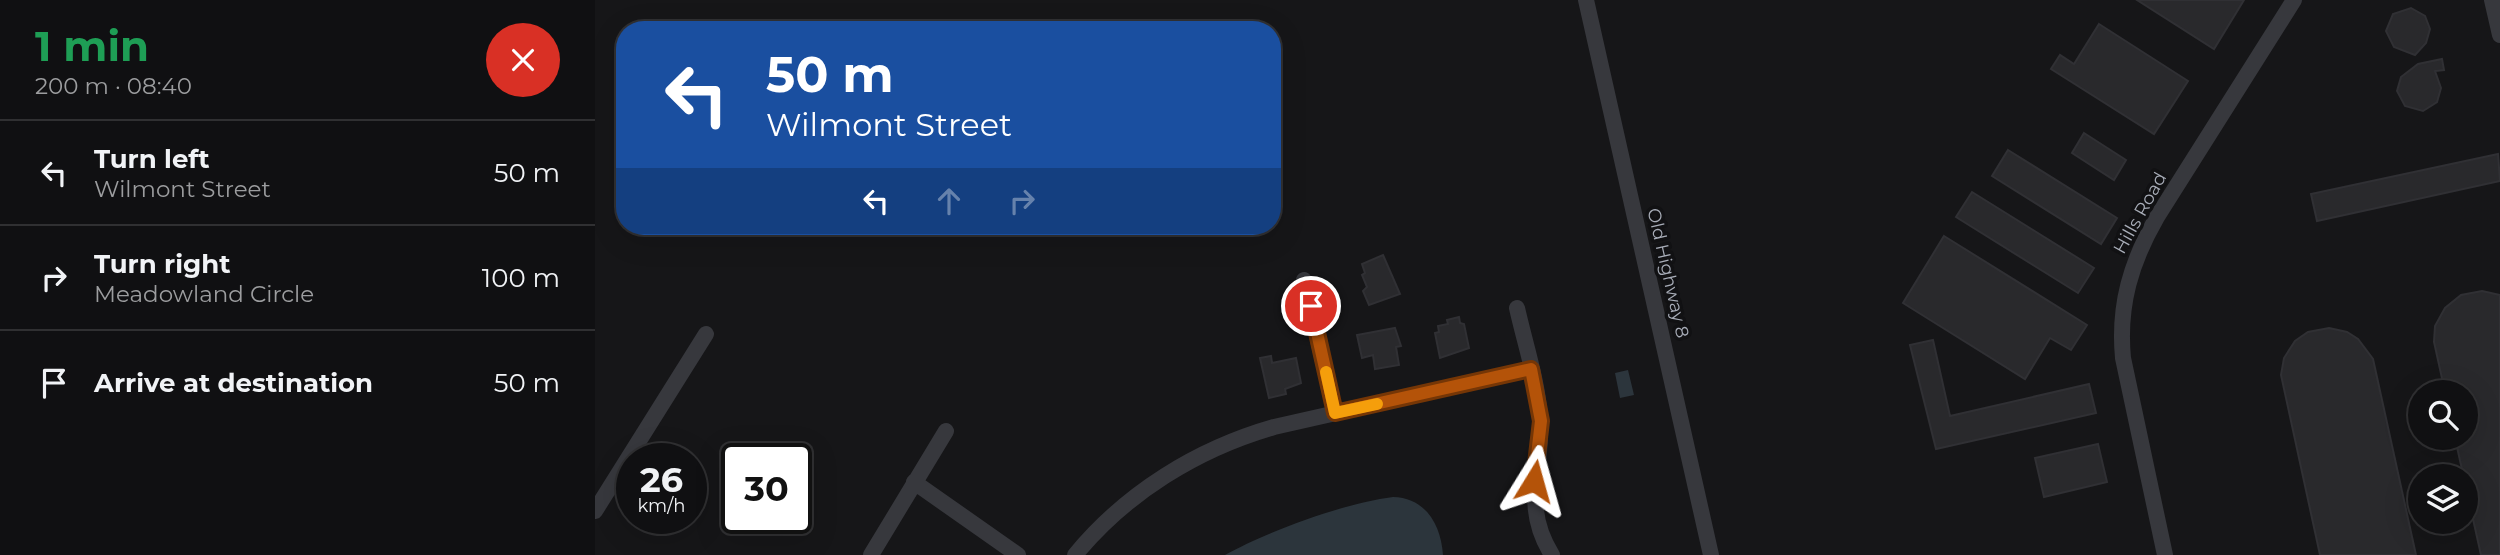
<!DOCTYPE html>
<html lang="en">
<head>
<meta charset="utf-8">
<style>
  body { margin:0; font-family:Montserrat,sans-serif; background:#19191b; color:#f1f3f6; height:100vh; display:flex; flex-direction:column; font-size:26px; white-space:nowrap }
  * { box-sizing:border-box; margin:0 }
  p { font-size:23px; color:#9c9d9f }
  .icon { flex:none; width:38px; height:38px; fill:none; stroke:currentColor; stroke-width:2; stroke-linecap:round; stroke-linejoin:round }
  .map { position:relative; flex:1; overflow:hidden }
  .side { display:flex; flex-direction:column; background:#101012; width:595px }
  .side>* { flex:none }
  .hud { position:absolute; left:21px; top:21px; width:665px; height:214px; border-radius:28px; box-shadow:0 7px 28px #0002,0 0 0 2px #303032; background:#1a4fa0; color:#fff; overflow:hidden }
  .fabs { position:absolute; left:1813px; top:380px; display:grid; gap:14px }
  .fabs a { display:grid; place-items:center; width:70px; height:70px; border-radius:50%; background:#101012; box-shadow:0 7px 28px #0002,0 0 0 2px #303032; font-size:35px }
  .speed { position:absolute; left:21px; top:443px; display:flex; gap:14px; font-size:35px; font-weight:700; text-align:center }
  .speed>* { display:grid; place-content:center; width:91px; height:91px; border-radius:50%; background:#101012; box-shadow:0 7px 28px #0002,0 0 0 2px #303032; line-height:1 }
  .speed small { font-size:18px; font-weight:400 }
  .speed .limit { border:4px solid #111; border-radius:10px; background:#fff; color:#111 }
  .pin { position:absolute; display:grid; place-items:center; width:60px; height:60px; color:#fff; margin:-30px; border:4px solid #fff; border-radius:50%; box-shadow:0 2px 7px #0007 }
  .me { position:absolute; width:77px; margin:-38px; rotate:8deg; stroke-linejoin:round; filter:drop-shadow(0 0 5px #0008) }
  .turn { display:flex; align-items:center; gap:24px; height:147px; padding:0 35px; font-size:32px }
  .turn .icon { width:91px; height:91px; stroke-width:2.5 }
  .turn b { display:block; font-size:49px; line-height:60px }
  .lanes { display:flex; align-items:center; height:66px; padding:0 35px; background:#0003; justify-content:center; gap:35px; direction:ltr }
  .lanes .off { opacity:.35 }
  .round { display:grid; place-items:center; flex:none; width:74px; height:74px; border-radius:37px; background:#19191b }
  .head { display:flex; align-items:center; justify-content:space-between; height:119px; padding:0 35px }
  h1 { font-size:42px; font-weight:700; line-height:52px; color:#1e9e55 }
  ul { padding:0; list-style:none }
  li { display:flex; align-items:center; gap:21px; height:105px; padding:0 35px; border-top:2px solid #303032 }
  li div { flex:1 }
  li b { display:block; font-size:26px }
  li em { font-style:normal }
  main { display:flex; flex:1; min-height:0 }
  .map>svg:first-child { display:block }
  .water { fill:#2c353c }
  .building { fill:#29292c; stroke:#303034; stroke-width:2 }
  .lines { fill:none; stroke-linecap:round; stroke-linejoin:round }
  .minor { stroke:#37383d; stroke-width:16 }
  .route-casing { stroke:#753606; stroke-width:18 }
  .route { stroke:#b45309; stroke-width:12 }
  .slow { stroke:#f59e0b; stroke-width:12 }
  .labels { text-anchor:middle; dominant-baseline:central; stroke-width:7; stroke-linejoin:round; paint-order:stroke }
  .street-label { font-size:18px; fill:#a8adb8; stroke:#111113 }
</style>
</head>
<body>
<main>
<section class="side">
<div class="head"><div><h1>1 min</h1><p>200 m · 08:40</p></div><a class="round" style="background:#d93025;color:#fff"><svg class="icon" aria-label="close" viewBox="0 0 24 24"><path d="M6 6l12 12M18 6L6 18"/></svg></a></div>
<ul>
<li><svg class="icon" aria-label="left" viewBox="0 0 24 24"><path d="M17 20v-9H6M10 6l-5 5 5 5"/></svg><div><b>Turn left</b><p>Wilmont Street</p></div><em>50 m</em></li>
<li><svg class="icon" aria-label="right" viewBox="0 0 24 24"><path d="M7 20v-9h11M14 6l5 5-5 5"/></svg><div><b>Turn right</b><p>Meadowland Circle</p></div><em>100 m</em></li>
<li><svg class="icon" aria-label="arrive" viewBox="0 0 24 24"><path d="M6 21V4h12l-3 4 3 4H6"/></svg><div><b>Arrive at destination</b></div><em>50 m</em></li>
</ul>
</section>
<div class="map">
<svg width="1905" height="555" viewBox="0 0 1905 555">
  <rect width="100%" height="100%" fill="#161618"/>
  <path class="water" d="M 1033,370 L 1039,395 L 1025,398 L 1020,373 Z
    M 798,497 C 831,498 846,525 848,555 L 630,555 C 674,531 749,503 798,497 Z"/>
  <path class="building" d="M 1542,0 L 1649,0 L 1619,49 Z
    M 1816,8 L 1830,16 L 1835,29 L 1831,43 L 1820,55 L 1799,47 L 1791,31 L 1798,14 Z
    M 1504,24 L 1593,81 L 1559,134 L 1456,69 L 1465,55 L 1479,64 Z
    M 1847,59 L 1849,70 L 1840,71 L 1846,88 L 1842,102 L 1828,111 L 1810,106 L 1802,91 L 1806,77 L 1823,64 Z
    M 1489,133 L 1531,160 L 1519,180 L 1477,153 Z
    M 1413,150 L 1522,218 L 1506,244 L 1397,176 Z
    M 1903,154 L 1905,181 L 1722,221 L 1716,194 Z
    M 1377,192 L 1499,268 L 1483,293 L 1361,217 Z
    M 1349,236 L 1492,325 L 1476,350 L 1455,338 L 1430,379 L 1308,303 Z
    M 788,255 L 805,294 L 774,305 L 768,291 L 772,287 L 767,275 L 770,273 L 767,264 Z
    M 1887,291 L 1905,295 L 1905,555 L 1886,555 L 1860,438 L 1871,438 L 1871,392 L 1850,392 L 1839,342 L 1840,326 L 1850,308 L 1866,295 Z
    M 864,317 L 865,323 L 869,324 L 874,348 L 845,358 L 840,333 L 844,332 L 843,326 L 853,324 L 852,320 Z
    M 800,328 L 806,346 L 801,347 L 804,365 L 780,369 L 778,355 L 767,358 L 762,335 Z
    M 1734,328 L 1752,332 L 1763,339 L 1778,359 L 1821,555 L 1725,555 L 1686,375 L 1689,358 L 1700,341 L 1713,332 Z
    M 1338,340 L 1355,416 L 1494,384 L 1501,413 L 1341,449 L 1315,345 Z
    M 676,356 L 677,363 L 701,358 L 706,383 L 690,389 L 691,394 L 674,398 L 665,358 Z
    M 1503,444 L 1512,482 L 1449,497 L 1440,458 Z"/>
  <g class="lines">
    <path class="minor" d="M 991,0 L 1116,555
      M 1897,0 L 1905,35
      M 709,280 L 740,413
      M 922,308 C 930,344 943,382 945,419 C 948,471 926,505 957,555
      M 319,482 L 423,555
      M 0,511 L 111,334
      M 276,555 L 351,431
      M 480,555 C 531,493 602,449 679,427 L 936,369
      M 1570,555 L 1528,358 C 1523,305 1536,262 1562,217 L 1699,0"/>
  </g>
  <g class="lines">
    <g class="route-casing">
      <path id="route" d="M 716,306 L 740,413 L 936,369 L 946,421 L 939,481"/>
    </g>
    <use href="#route" class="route"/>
    <path class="slow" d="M 731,372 L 740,413 L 782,404"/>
  </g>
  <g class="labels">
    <g class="street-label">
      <text transform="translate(1545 213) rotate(-61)">Hills Road</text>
      <text transform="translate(1073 273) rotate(77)">Old Highway 8</text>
    </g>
  </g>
</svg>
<div class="fabs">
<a><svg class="icon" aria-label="search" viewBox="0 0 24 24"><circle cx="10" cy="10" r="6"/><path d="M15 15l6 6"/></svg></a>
<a><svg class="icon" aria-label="layers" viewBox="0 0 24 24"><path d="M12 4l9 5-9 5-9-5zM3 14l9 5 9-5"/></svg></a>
</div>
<div class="speed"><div>26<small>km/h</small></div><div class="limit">30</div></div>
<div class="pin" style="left:716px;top:306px;background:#d93025"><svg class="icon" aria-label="arrive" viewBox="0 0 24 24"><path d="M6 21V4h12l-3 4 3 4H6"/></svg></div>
<svg class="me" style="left:939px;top:481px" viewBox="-20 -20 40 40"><path d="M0-17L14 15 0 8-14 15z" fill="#b45309" stroke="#fff" stroke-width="4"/></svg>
<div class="hud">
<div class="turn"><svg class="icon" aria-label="left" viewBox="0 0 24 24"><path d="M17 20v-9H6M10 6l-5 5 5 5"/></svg><div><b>50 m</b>Wilmont Street</div></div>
<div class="lanes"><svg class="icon" aria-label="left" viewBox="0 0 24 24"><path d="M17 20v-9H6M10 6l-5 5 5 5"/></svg><svg class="icon off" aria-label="ahead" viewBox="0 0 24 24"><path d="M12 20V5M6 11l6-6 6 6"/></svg><svg class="icon off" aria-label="right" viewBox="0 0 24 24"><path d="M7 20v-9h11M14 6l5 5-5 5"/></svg></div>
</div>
</div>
</main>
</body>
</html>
